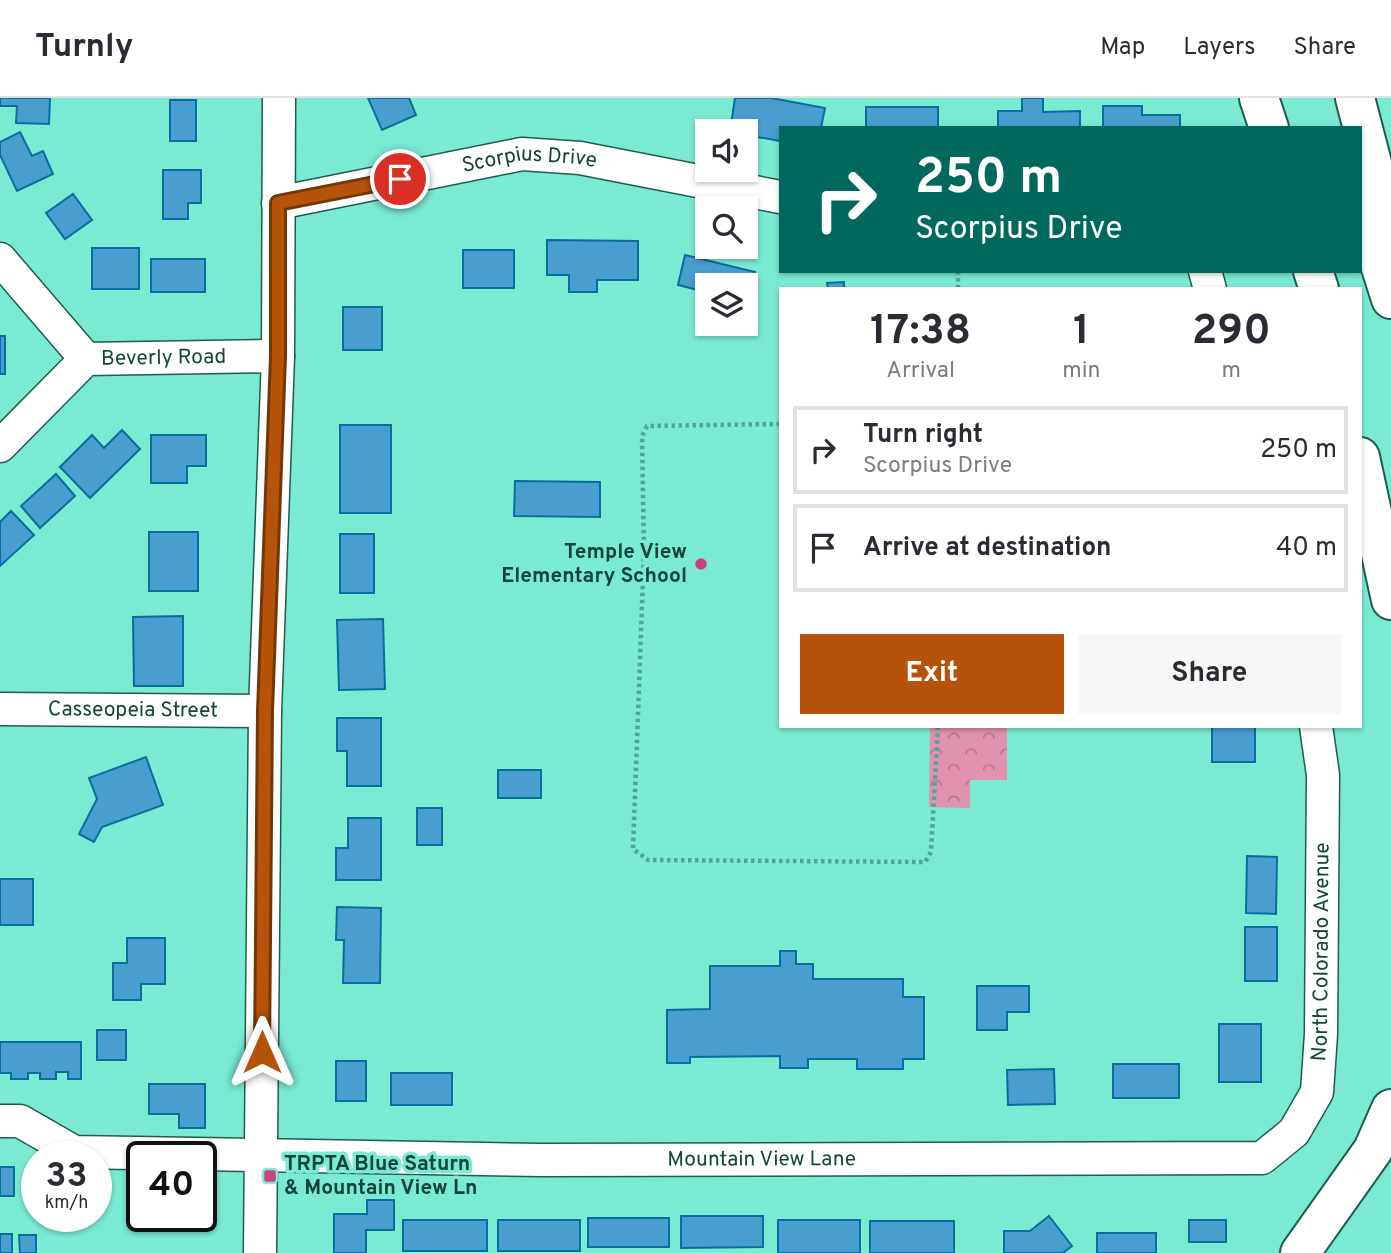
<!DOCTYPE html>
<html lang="en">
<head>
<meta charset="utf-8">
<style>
  body { margin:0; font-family:Overpass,sans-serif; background:#f7f7f7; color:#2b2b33; height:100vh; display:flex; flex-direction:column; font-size:26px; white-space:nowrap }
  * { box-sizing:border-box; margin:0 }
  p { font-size:23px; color:#7c7c81 }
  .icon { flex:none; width:38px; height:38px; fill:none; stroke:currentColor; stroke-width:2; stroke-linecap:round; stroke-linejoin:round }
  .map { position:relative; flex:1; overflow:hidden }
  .sheet { position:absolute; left:779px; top:189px; width:583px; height:441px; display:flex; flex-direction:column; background:#fff; border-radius:0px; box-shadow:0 2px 5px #0004 }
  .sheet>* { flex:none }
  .guide { position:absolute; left:779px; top:28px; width:583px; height:147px; border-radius:0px; box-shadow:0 2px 5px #0004; background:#00695c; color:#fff; overflow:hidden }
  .buttons { position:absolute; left:695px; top:21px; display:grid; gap:14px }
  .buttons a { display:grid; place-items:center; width:63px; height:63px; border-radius:0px; background:#fff; box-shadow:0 2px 5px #0004; font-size:35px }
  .speed { position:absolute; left:21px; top:1043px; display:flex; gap:14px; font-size:35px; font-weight:700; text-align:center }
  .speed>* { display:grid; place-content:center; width:91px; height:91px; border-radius:50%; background:#fff; box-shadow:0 2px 5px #0004; line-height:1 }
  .speed small { font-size:18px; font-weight:400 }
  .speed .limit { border:4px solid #111; border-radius:10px; background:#fff; color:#111 }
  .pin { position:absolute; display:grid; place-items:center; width:60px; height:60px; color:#fff; margin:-30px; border:4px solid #fff; border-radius:50%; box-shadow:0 2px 7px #0007 }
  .me { position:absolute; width:77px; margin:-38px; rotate:0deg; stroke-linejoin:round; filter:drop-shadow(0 0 5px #0008) }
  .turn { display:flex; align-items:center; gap:24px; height:147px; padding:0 21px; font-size:32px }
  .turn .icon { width:91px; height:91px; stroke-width:2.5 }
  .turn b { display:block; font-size:49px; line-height:60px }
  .eta { display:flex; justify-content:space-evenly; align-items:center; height:119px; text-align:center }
  .eta b { font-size:42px; font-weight:700; line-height:49px }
  .cta { display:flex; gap:14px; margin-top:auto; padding:14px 21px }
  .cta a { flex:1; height:80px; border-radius:0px; background:#b45309; color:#fff; font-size:28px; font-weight:700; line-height:80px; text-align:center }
  .cta a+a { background:#f7f7f7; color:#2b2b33 }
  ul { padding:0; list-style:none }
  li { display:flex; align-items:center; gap:21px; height:88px; margin:0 14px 10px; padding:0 7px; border:4px solid #e1e1e2; border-radius:0px }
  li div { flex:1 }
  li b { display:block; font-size:26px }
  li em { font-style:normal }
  header { display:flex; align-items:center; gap:42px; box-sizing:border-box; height:98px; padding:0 35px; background:#fff; border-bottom:2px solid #e1e1e2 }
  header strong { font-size:33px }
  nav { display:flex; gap:38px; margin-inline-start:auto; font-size:24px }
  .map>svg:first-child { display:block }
  .park { fill:url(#park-crowns) }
  .building { fill:#499dcf; stroke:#086e9d; stroke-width:2 }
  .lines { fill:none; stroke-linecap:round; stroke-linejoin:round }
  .minor-casing { stroke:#1f5c50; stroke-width:35 }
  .highway-casing { stroke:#1f5c50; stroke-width:42 }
  .path { stroke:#50a694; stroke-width:4.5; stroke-dasharray:3.5 3.5; stroke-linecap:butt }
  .minor { stroke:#fff; stroke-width:32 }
  .highway { stroke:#fff; stroke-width:38 }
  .route-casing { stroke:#753606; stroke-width:18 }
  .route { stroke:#b45309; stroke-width:12 }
  .poi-dot { fill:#ca417d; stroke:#7aead2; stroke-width:2.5 }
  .labels { text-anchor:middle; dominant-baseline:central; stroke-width:7; stroke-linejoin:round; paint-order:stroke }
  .street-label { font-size:21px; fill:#13453b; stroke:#7aead2 }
  .poi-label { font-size:21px; font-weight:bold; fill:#13453b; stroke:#7aead2; text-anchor:end }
</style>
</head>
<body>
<header>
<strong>Turnly</strong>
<nav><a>Map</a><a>Layers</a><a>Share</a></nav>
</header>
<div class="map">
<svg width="1391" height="1155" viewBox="0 0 1391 1155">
  <defs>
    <pattern id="park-crowns" width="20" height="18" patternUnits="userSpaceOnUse" patternTransform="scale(1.75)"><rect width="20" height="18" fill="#e192ae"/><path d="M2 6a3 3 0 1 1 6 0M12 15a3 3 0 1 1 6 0" fill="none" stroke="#b5798f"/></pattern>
  </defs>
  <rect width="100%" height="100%" fill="#7aead2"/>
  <path class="park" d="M 930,628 L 1007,628 L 1007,682 L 970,682 L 970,710 L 929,709 Z"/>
  <path class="building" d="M 0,0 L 50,0 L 49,26 L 16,25 L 17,8 L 0,8 Z
    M 368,0 L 409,0 L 416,17 L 382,32 Z
    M 735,0 L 771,0 L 825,10 L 821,30 L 780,30 L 780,43 L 746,37 L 746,33 L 730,33 Z
    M 1022,0 L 1043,0 L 1043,14 L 1080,13 L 1080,30 L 998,30 L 998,13 L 1022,13 Z
    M 170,2 L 196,2 L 196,43 L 170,43 Z
    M 1103,8 L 1142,8 L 1142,17 L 1180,17 L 1180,30 L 1103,30 Z
    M 866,9 L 938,9 L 938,30 L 866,30 Z
    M 20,34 L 32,58 L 43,53 L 53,76 L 17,93 L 0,57 L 0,44 Z
    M 163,72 L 201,72 L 201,105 L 188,105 L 188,121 L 163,121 Z
    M 73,96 L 92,122 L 65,141 L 46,115 Z
    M 547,142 L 638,143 L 638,182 L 597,182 L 597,194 L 569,194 L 569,177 L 547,177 Z
    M 92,150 L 139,150 L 139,191 L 92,191 Z
    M 463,152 L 514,152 L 514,190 L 463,190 Z
    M 685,157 L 755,174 L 746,213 L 746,187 L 707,187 L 707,208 L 699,206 L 702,193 L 678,187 Z
    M 151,161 L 205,161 L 205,194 L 151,194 Z
    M 844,184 L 844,191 L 828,191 L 827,185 Z
    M 343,209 L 382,209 L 382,252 L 343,252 Z
    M 0,238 L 5,238 L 5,276 L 0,276 Z
    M 340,327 L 391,327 L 391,415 L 340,415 Z
    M 122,332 L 140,351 L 90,400 L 60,369 L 92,337 L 104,350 Z
    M 151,337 L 206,337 L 206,368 L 187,368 L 187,385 L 151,385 Z
    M 56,376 L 75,398 L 40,430 L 21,408 Z
    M 515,383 L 600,384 L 600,419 L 514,418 Z
    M 11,413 L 34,437 L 0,468 L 0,424 Z
    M 149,434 L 198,434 L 198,493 L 149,493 Z
    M 340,436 L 374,436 L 374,495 L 340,495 Z
    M 183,518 L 183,588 L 134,588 L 133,519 Z
    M 383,521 L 385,591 L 339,592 L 337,522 Z
    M 337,620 L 381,620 L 381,688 L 347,688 L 347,653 L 337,653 Z
    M 1212,628 L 1255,628 L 1255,664 L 1212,664 Z
    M 146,659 L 163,707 L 102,729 L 94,744 L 79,736 L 97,701 L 89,680 Z
    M 498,672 L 541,672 L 541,700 L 498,700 Z
    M 417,710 L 442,710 L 442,747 L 417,747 Z
    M 348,720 L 381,720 L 381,782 L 336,782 L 336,750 L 348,750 Z
    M 1247,758 L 1277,759 L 1276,816 L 1246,815 Z
    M 0,781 L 33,781 L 33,827 L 0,827 Z
    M 337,809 L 381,810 L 380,885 L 343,885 L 344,842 L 336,842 Z
    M 1245,829 L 1277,829 L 1277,883 L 1245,883 Z
    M 127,840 L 165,840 L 165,886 L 141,886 L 141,902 L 113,902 L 113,865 L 127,865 Z
    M 780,853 L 796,853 L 796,866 L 813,866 L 813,881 L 903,881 L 903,899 L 924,899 L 924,961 L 903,961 L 903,971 L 857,971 L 857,961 L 808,961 L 808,970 L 780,970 L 780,958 L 690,959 L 690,965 L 667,965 L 667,912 L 710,911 L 710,868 L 780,868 Z
    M 977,888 L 1029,888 L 1029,914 L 1007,914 L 1007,932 L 977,932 Z
    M 1219,926 L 1261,926 L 1261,984 L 1219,984 Z
    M 97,932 L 126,932 L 126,962 L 97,962 Z
    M 0,944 L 81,944 L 81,981 L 68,981 L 68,974 L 56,974 L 56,981 L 40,981 L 40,975 L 28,975 L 28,981 L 11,981 L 11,975 L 0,975 Z
    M 336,963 L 366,963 L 366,1003 L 336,1003 Z
    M 1113,966 L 1179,966 L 1179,1000 L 1113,1000 Z
    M 1054,971 L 1055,1006 L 1008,1007 L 1007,972 Z
    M 391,975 L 452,975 L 452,1007 L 391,1007 Z
    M 149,986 L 205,986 L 205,1030 L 179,1030 L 179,1016 L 149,1016 Z
    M 0,1069 L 14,1069 L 14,1098 L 0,1098 Z
    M 367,1102 L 394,1102 L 394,1132 L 366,1132 L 366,1155 L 334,1155 L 334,1116 L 367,1116 Z
    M 681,1118 L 763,1118 L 763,1149 L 681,1150 Z
    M 1049,1118 L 1072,1148 L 1063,1155 L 1004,1155 L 1004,1133 L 1030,1133 Z
    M 588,1120 L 669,1120 L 669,1149 L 588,1149 Z
    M 403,1122 L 487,1122 L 487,1153 L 403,1153 Z
    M 498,1122 L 580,1122 L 580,1153 L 498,1153 Z
    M 778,1122 L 860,1122 L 860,1155 L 778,1155 Z
    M 1189,1122 L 1226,1122 L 1226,1144 L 1189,1144 Z
    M 870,1123 L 954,1123 L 954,1155 L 870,1155 Z
    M 1097,1135 L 1156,1135 L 1156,1155 L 1097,1155 Z
    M 0,1136 L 12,1136 L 12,1155 L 0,1155 Z
    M 19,1137 L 36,1137 L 36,1155 L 20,1155 Z"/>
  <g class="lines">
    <g class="minor-casing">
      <g id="minor">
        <path id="s1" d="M 278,105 L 522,56 L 580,60 L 780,99"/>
        <path d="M 0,161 L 86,261"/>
        <path d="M 1205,173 L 1210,191"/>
        <path id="s2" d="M 0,348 L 86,261 L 278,258"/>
        <path id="s3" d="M 0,611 L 265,613"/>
        <path id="s4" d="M 0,1023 L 20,1023 L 74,1054 L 541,1062 L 1262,1060 L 1294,1034 L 1317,994 L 1321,936 L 1323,677 L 1316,628"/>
        <path d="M 260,1155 L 265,613 L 278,258 L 279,0"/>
      </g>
    </g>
    <g class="highway-casing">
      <path id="highway" d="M 1259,0 L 1269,30
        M 1355,0 L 1391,138
        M 1363,113 L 1391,201
        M 1313,173 L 1319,191
        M 1360,359 L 1391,502
        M 1300,1155 L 1373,1052 L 1391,1011"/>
    </g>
    <path class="path" d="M 958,173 L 958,191
      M 780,326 L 647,328 L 642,338 L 644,454 L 633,751 L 648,762 L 925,764 L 931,754 L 938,628"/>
    <use href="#minor" class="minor"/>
    <use href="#highway" class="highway"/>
  </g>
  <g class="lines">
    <g class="route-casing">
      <path id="route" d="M 262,954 L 265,613 L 278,258 L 278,105 L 400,81"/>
    </g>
    <use href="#route" class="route"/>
  </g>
  <g class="poi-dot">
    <circle cx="701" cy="466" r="7"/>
    <rect x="263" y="1071" width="14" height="14" rx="3.5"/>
  </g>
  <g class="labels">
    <g class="street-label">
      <text stroke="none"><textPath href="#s1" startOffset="256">Scorpius Drive</textPath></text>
      <text stroke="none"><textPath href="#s2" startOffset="200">Beverly Road</textPath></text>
      <text stroke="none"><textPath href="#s3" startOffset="133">Casseopeia Street</textPath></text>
      <text stroke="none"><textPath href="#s4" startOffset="1498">North Colorado Avenue</textPath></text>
      <text stroke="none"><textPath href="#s4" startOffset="770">Mountain View Lane</textPath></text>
    </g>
    <g class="poi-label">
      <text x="687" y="454">Temple View<tspan x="687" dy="24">Elementary School</tspan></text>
      <text x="284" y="1066" text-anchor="start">TRPTA Blue Saturn<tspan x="284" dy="24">&amp; Mountain View Ln</tspan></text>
    </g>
  </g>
</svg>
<div class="buttons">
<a><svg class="icon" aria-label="sound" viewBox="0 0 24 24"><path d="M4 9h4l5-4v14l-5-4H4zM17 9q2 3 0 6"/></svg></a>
<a><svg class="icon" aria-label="search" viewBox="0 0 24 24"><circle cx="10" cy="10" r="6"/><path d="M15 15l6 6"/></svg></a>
<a><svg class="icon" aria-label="layers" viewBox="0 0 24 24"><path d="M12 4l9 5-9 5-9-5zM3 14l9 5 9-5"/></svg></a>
</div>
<div class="speed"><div>33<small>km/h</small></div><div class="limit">40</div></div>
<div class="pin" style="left:400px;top:81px;background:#d93025"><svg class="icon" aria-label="arrive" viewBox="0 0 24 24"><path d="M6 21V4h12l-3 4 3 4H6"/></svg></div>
<svg class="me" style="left:262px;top:954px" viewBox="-20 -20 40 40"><path d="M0-17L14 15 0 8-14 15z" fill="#b45309" stroke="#fff" stroke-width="4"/></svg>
<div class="guide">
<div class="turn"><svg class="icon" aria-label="right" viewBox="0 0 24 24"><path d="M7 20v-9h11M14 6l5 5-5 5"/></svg><div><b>250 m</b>Scorpius Drive</div></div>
</div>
<section class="sheet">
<div class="eta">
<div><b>17:38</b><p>Arrival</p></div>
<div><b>1</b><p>min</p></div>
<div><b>290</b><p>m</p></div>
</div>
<ul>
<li><svg class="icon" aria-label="right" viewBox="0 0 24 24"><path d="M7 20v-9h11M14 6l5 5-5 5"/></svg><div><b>Turn right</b><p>Scorpius Drive</p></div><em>250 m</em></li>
<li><svg class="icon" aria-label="arrive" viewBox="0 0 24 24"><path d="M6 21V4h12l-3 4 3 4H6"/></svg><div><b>Arrive at destination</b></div><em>40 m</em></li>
</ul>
<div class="cta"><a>Exit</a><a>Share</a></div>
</section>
</div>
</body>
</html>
